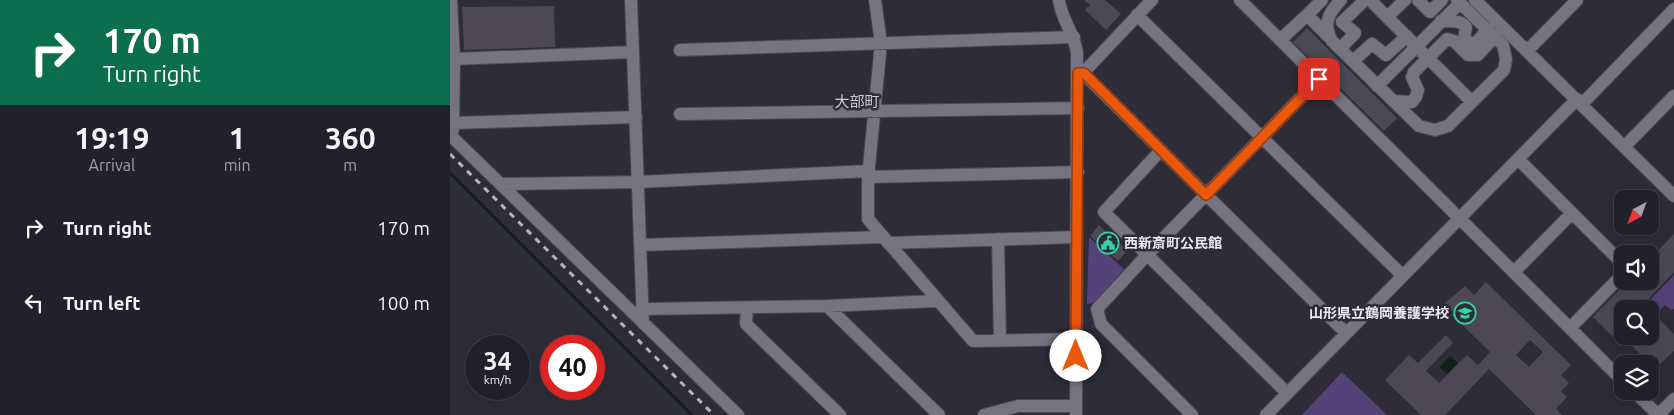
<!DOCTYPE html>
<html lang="en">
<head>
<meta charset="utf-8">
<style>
  body { margin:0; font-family:Ubuntu,"Noto Sans JP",sans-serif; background:#2e2e35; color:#f1f3f6; height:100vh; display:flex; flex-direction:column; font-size:19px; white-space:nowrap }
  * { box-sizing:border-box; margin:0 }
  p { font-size:16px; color:#a2a3a8 }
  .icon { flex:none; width:28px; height:28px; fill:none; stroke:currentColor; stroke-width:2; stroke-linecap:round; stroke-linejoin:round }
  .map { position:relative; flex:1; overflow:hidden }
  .panel { display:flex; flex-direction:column; background:#222129; width:450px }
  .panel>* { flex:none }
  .banner { background:#0b6e4f; color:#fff; overflow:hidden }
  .needle { width:32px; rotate:221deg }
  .tools { position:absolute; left:1164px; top:190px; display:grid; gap:10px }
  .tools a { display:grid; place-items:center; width:45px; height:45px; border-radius:10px; background:#222129; box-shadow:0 5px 20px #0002,0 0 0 1px #3f3e46; font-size:25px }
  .speed { position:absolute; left:15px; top:335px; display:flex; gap:10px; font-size:25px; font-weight:700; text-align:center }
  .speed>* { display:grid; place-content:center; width:65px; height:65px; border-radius:50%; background:#222129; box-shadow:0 5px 20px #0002,0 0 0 1px #3f3e46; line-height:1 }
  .speed small { font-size:12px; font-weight:400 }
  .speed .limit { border:8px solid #d22; background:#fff; color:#111 }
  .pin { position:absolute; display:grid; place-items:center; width:42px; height:42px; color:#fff; margin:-21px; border-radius:10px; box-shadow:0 2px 8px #0006 }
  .me { position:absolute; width:55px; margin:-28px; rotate:0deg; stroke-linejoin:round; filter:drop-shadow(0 0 4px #0008) }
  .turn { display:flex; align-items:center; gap:18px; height:105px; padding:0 20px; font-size:22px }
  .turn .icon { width:65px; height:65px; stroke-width:2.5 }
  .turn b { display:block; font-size:35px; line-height:42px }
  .eta { display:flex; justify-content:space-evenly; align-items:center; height:85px; text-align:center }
  .eta b { font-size:30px; font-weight:700; line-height:35px }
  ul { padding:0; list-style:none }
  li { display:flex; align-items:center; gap:15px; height:75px; padding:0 20px }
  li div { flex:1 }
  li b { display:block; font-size:19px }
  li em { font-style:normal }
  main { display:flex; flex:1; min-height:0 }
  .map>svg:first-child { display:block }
  .green { fill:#544379 }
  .water { fill:#10211b }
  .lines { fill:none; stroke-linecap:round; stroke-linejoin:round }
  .stream { stroke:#10211b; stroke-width:3 }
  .building { fill:#4c4955; fill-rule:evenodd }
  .minor-casing { stroke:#4a4751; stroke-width:14 }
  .minor { stroke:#777481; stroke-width:12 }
  .rail { stroke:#b5b4bc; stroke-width:3; stroke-dasharray:6 6; stroke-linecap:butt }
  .route-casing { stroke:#983908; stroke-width:12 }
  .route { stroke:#ea580c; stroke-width:9 }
  .labels { text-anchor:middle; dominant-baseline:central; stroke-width:5; stroke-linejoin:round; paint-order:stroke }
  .poi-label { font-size:14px; font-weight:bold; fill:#ebeaf1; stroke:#2e2c37; text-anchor:start }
  .neighbourhood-label { font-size:15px; fill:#cdc9d8; stroke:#2e2c37 }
</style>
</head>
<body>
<main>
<section class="panel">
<div class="banner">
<div class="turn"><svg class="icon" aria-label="right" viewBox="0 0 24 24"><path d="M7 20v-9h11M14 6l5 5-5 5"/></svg><div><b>170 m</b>Turn right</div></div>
</div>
<div class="eta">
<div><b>19:19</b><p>Arrival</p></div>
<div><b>1</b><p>min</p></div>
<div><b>360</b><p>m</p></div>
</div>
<ul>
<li><svg class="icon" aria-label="right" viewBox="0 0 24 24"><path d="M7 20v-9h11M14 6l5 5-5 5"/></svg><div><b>Turn right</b></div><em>170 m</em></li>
<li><svg class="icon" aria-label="left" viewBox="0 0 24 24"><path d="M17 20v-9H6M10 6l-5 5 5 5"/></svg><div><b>Turn left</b></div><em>100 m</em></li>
</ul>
</section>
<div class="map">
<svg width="1224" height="415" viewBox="0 0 1224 415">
  <rect width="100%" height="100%" fill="#2e2c37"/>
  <path class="green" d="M 639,237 L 675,270 L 646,302 L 637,304 Z
    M 1224,275 L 1224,309 L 1221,310 L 1215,305 L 1206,314 L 1196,304 Z
    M 892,372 L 937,415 L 852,415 Z"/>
  <path class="water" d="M 1000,356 L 1008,363 L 997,374 L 989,367 Z"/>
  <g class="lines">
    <path class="stream" d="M 0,173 L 242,415"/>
  </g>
  <path class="building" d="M 634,0 L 655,0 L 671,14 L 656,30 L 635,10 L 640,5 Z
    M 104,6 L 105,47 L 14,50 L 12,7 Z
    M 857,28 L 947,118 L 934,131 L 843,42 Z
    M 649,225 L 677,251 L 668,261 L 640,236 Z
    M 1224,234 L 1224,272 L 1189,309 L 1172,309 L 1172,336 L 1200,336 L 1200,310 L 1224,334 L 1224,351 L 1205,369 L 1167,331 L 1162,336 L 1143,317 L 1178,281 L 1200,281 L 1200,259 Z
    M 1036,282 L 1121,365 L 1111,375 L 1119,383 L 1111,391 L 1117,397 L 1106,409 L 1112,415 L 1086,415 L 1039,369 L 995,415 L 971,415 L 935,380 L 959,355 L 968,363 L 996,335 L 1003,343 L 976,371 L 989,383 L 1017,355 L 1028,365 L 1040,352 L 1002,315 L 1004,313 L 994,304 L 1015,286 L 1024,295 ZM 1080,340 L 1093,352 L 1079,367 L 1066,355 Z"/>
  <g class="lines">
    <g class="minor-casing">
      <path id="minor" d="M 1,0 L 4,59 L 3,130
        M 181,0 L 193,323
        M 425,0 L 431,43 L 418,177 L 418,219 L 523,341 L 626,339
        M 609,0 C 611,19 625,34 627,53 L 626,415
        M 790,0 L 1172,380
        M 872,0 L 857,15 L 879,37
        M 891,0 C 878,13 873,24 882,41 L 969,126 L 985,130 L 998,126 L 1054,70 L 1056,59 L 1053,45 L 1007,0
        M 920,0 L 1022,102
        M 968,0 L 980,12 L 992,0
        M 1025,0 L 1224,196
        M 687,15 L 952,275
        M 937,17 L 955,0
        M 991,21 C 1000,22 1010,19 1016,27 L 1014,39 L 1021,44 L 1027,42 L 1038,29
        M 830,40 L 857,15
        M 890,49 L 905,33 L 892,22 L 915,0
        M 230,50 L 624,37
        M 1077,51 L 1127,0
        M 4,59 L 183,52
        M 903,61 L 922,44 L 936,55 L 957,36
        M 628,73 L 633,73 L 896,333
        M 633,73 L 702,0
        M 927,86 L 1010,3
        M 943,101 L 962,102 L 966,97 L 968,90 L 962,77 L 964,72 L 997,39 L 1004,41 L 1018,55 L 1028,55 L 1045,36
        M 1132,104 L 1224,9
        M 230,114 L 628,108
        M 3,123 L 186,117
        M 0,135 L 288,415
        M 1174,147 L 1224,96
        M 711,150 L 654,212 L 837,393
        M 1068,159 L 1172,263
        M 418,177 L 628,172
        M 50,184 L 188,182 L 419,171
        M 548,239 L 550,341
        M 438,243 L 627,237
        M 190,245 L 432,237
        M 1064,272 L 1122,213
        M 377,306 L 489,415
        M 297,308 L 296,324 L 390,415
        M 193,309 L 377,306 L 486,301
        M 1120,328 L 1172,275
        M 1184,391 L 1208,415
        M 534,415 L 568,406 L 626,406
        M 742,415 L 651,324 L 647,309 L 697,255 L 869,79
        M 816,415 L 1127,99
        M 1208,415 L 1224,399"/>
    </g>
    <use href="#minor" class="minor"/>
    <path class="rail" d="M 0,154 L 264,415"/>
  </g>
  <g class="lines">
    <g class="route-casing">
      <path id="route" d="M 626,356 L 628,73 L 634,73 L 756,195 L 869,79"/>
    </g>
    <use href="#route" class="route"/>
  </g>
  <defs>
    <g id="civic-ring" transform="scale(1.125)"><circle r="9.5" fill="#2e2c37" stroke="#35d4a7" stroke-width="1.5"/><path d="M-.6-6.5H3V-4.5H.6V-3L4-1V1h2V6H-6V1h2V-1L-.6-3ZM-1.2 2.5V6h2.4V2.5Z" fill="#35d4a7"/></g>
    <g id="school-ring" transform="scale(1.125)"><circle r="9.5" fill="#2e2c37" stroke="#35d4a7" stroke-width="1.5"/><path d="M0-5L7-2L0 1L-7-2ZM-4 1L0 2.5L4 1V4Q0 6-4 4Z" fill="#35d4a7"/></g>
  </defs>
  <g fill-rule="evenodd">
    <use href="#civic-ring" x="658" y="243"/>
    <use href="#school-ring" x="1015" y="313"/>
  </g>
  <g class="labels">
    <g class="poi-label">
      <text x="674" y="243">西新斎町公民館</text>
      <text x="999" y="313" text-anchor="end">山形県立鶴岡養護学校</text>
    </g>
    <g class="neighbourhood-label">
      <text x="407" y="101">大部町</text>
    </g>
  </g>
</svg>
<div class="tools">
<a><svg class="needle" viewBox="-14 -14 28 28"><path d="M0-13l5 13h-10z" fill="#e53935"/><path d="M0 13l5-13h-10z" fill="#a2a3a8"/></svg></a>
<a><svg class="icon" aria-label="sound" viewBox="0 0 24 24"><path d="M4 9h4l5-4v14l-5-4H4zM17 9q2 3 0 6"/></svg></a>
<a><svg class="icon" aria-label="search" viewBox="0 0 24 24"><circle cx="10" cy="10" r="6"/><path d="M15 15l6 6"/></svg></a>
<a><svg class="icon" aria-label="layers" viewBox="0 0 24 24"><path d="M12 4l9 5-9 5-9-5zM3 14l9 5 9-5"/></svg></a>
</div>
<div class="speed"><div>34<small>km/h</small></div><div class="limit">40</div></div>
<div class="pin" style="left:869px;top:79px;background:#d93025"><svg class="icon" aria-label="arrive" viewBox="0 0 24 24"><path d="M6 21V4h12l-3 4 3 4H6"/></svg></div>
<svg class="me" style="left:626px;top:356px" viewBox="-20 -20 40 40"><circle r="19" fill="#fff"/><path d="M0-13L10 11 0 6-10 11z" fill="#ea580c"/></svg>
</div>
</main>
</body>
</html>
